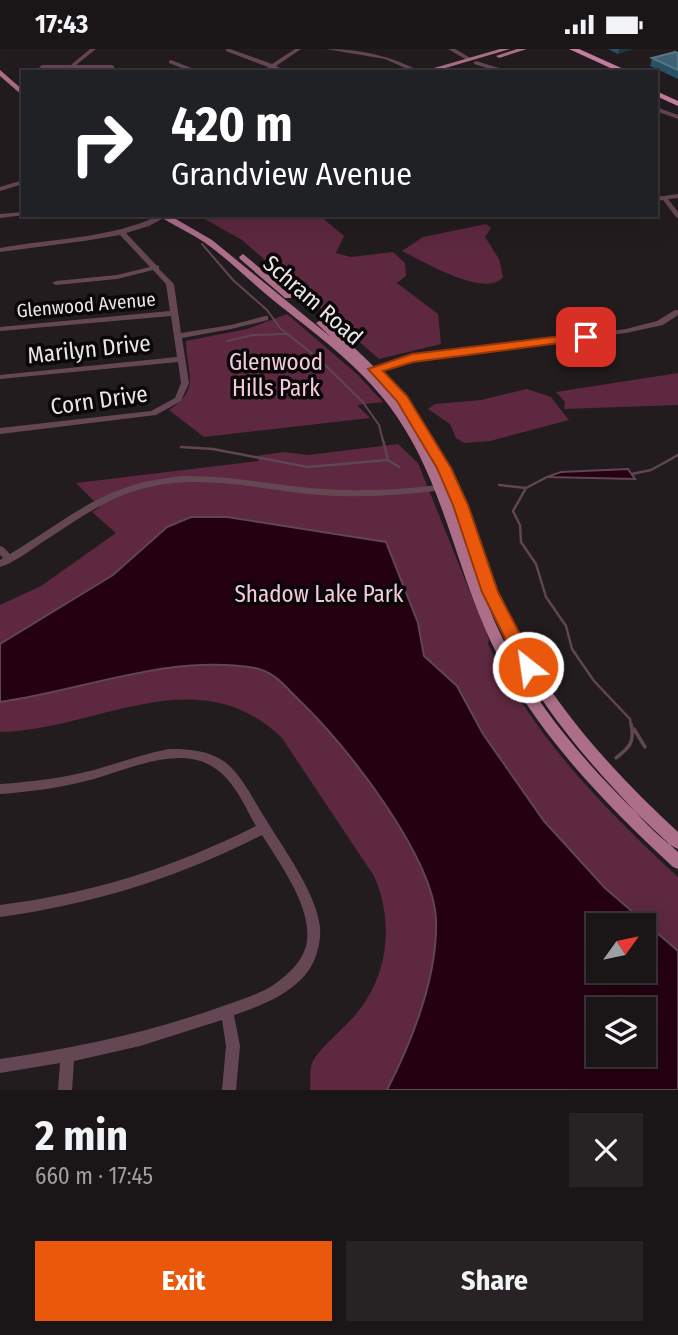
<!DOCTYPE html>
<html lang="en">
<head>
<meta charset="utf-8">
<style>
  body { margin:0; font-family:"Fira Sans Condensed",sans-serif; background:#272223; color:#f1f3f6; height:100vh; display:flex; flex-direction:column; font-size:26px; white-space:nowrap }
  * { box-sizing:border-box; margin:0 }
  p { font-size:23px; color:#9f9fa1 }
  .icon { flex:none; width:38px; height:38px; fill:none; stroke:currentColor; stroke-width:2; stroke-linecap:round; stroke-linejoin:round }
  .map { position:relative; height:1041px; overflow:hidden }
  .sheet { display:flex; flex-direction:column; background:#1a1516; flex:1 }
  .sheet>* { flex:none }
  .banner { position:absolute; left:21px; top:21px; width:637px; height:147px; border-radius:0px; box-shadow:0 7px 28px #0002,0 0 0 2px #383435; background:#202124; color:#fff; overflow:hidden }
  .needle { width:46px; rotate:57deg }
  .tools { position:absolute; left:586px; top:864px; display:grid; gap:14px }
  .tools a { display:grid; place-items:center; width:70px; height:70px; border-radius:0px; background:#1a1516; box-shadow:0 7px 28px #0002,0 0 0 2px #383435; font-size:35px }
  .pin { position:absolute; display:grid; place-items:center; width:60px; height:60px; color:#fff; margin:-30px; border-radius:14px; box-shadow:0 4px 10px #0006 }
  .me { position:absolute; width:77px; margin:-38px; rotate:330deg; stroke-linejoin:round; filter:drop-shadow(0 0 5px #0008) }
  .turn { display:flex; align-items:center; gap:24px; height:147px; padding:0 35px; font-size:32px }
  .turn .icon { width:91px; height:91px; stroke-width:2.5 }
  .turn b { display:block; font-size:49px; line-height:60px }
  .round { display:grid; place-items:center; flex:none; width:74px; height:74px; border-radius:0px; background:#272223 }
  .summary { display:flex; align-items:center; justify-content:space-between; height:119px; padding:0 35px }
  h1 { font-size:42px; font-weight:700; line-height:52px }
  .cta { display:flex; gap:14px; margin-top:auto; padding:14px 35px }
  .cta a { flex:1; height:80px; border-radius:0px; background:#ea580c; color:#fff; font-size:28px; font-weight:700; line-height:80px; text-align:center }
  .cta a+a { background:#272223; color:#f1f3f6 }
  .status { display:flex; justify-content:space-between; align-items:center; height:49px; padding:0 35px; background:#1a1516; direction:ltr }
  .status svg { height:19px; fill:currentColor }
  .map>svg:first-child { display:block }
  .green { fill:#5d2840; fill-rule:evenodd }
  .water { fill:#250011; stroke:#604552; stroke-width:2; fill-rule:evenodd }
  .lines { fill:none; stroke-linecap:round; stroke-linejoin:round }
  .stream-far2 { stroke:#604552; stroke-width:2 }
  .stream-far1 { stroke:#604552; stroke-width:2.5 }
  .stream { stroke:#604552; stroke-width:3.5 }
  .minor { fill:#654753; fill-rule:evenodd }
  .major { fill:#ac6e88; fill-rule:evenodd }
  .highway { fill:#c87e9d; fill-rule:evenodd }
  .wall { fill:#295266 }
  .shaded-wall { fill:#1e3643 }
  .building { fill:#3e6274; stroke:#597786; stroke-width:2 }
  .route { fill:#ea580c; stroke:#983908; stroke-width:2 }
  .labels { text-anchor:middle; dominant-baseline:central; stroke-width:7; stroke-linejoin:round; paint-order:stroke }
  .far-street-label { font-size:19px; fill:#eae6e8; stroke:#0a0708 }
  .street-label { font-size:23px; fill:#eae6e8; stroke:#0a0708 }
  .park-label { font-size:23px; fill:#f4cada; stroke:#0a0708 }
</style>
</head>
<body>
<div class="status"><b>17:43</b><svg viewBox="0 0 49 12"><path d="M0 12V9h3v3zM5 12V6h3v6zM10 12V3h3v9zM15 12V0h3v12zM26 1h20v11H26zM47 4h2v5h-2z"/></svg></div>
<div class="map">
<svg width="678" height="1041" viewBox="0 0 678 1041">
  <rect width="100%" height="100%" fill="#221c1e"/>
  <path class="green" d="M 204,166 L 319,166 L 344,187 L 336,204 L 351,208 L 393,203 L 405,214 L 406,227 L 397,234 L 438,265 L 441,295 L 379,310 L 242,191 L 201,168 Z
    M 486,175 L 491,179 L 485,188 L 499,210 L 503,228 C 485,250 423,212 402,202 L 423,188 Z
    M 287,265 L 357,325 L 383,353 L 357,356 L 370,369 L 204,388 L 169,361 C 202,340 186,323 186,292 L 247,280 Z
    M 678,324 L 678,356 L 564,360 L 565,353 L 556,343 Z
    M 527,340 L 551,348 L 569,371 L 490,392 L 464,394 L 456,389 L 450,375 L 428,360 L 435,355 L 481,351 Z
    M 398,395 L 418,414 L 489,590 L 488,595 C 534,687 603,759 678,828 L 678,1041 L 310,1041 C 311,1033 309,1021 312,1014 C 318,1000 346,978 356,965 C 389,926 394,872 374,827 L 282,689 C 197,607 98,681 0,683 L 0,556 L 41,537 L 116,484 L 92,463 L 100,458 L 76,434 L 259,412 L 256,407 L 284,403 L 308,406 ZM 598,877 L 644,877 L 644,922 L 598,922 ZM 598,961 L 644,961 L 644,1006 L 598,1006 Z"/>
  <path class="water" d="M 628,420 L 635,430 L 547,428 L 561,423 Z
    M 191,468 L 227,468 L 386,493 L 418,574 L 424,607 L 457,637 L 483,685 L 544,772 L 605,839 L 678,902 L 678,1041 L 387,1041 C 413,990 438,928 436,870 C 433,807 346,696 301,653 C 287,640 276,623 255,619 C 166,605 86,641 0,653 L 0,595 L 113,526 L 167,478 ZM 598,877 L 644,877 L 644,922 L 598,922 ZM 598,961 L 644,961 L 644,1006 L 598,1006 Z"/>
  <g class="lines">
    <path class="stream-far2" d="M 202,195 L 233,231 L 267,261 L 280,279 L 319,310 L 362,352 L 379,376 L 383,392
      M 227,292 L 253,286 L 286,285"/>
    <path class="stream-far1" d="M 383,391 L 388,411 L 399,418
      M 181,398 L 213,400 L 308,418 L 388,411
      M 632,425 L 651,421 L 678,406
      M 547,428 L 526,439 L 513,462 L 520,476 L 521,493 L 536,515 L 546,548 L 566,577 L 572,600 L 594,632 L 630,670 L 631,676
      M 499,436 L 526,439"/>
    <path class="stream" d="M 634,680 L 645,698
      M 616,709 C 630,698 635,693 631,675"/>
    <path class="minor" d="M 90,0 L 96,0 L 76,16 L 112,16 L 114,17 L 114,19 L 74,20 L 72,23 L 68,23 L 69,20 L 42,20 L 39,18 L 42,16 L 71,16 Z
      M 226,0 L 230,0 L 272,15 L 295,0 L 301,0 L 276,17 L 289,23 L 268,20 L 268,18 L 226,2 Z
      M 326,0 C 359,0 393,7 421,23 L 414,23 L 385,10 Z
      M 448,0 L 455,0 L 472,10 L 467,11 Z
      M 171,11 L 199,22 L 199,23 L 192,23 L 169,14 L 169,12 Z
      M 476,12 L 509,22 L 509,23 L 500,23 L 474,15 L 474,13 Z
      M 656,58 L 678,66 L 678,70 L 656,62 Z
      M 23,131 L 23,135 L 0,142 L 0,138 Z
      M 678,145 L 678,149 L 668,150 L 678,163 L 678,169 L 676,168 L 663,151 L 656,152 L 656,148 Z
      M 23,163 L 23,166 L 25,166 L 0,169 L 0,165 Z
      M 160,166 L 169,166 L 149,177 L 126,184 L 156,216 L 159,217 L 159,220 L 174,235 L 181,284 L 231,276 L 265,267 L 268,267 L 268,271 L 231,280 L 182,289 L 189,334 L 181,352 L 156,366 L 0,385 L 0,379 L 151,362 L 175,349 L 181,334 L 178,313 L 0,330 L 0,326 L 177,308 L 171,267 L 0,282 L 0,278 L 170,262 L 166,235 L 153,221 L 117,230 L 56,236 L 52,234 L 56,232 L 117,226 L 150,218 L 120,186 L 84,192 L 0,203 L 0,199 C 54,189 110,190 160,166 Z
      M 675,261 L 678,261 L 678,266 L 663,276 L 626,284 L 413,311 L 365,326 L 361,324 L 362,322 L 412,307 L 626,280 L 657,272 Z
      M 184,427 C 231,426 277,437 323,440 C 367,443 410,440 453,434 L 457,437 L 453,440 C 405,446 357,450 309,445 C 254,439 200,425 145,439 C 107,448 74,473 41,494 C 28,503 15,513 0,518 L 0,511 L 3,509 L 0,506 L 0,497 L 3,498 L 10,505 C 46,484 80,456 119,441 C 140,433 161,429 184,427 Z
      M 169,700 C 188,700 208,701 225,713 C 243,727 253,751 265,769 C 283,799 316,843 320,878 C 321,891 318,903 313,914 C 298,943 263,956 234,966 L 240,997 L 236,1041 L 222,1041 L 226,997 L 222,971 L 140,997 L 74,1012 L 72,1041 L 58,1041 L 60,1014 L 0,1024 L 0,1010 C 76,999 151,983 223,957 C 239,951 257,946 272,937 C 286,927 301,915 306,897 C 315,862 280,815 262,786 C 177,829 94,855 0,868 L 0,856 C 94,844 172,819 256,777 C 245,758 235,733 216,720 C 180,693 124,723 86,732 C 58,739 29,743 0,745 L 0,735 C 31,733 63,729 94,721 C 119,714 143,705 169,700 Z"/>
    <path class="major" d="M 500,0 L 510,0 L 432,23 L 420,23 Z
      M 517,0 L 527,0 L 499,9 L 496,7 Z
      M 0,21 L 23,41 L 23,47 L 0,27 Z
      M 158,166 L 169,166 L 212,191 L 332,289 L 316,274 L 321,271 L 324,272 C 387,325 433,377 465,454 C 483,497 493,542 515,583 C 556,660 614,724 678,783 L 678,800 C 662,794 632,759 620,746 C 570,693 525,634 495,568 C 465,501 452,428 408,368 C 429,401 446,437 460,473 C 473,510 483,549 500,584 C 540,669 609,740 678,803 L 678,820 L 673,818 C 600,750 527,675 486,582 C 453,507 440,425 390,358 C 358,315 314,284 273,251 C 250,232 228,210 204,193 C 189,183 172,176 158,166 Z
      M 243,205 L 291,245 L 291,249 L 285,249 L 240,210 L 239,208 Z"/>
    <path class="highway" d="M 569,0 L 579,0 L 628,22 L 619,23 Z
      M 656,42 L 678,52 L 678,57 L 656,47 Z"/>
  </g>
  <path class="wall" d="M 608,0 L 633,0 L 618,5 Z
    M 678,4 L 678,30 L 650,17 L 652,9 Z"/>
  <path class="shaded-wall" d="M 619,0 L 633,0 L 618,5 Z"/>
  <path class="building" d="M 675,3 L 678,4 L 678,21 L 652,9 Z"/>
  <path class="route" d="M 586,284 L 592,288 L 590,290 L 413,313 L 383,322 L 407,347 L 451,419 L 468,456 L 498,543 L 537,618 L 528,625 L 522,623 L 482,543 L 453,456 L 437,419 L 397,352 L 368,320 L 412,305 Z"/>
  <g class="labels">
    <g class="far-street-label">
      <text transform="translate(86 256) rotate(-5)">Glenwood Avenue</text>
    </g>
    <g class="street-label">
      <text transform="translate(313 251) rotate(41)">Schram Road</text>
      <text transform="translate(89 300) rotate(-6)">Marilyn Drive</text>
      <text transform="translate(99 351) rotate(-8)">Corn Drive</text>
    </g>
    <g class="park-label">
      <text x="276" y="313">Glenwood<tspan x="276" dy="26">Hills Park</tspan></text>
      <text x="319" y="545">Shadow Lake Park</text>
    </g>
  </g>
</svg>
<div class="tools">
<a><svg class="needle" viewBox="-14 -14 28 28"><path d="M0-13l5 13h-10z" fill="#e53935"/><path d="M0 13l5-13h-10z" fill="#9f9fa1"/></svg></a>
<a><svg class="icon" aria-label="layers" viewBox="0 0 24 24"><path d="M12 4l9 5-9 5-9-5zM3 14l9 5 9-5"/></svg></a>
</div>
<div class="pin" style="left:586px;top:288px;background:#d93025"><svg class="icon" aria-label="arrive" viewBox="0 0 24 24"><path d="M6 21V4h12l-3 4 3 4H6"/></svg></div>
<svg class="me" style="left:528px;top:618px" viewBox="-20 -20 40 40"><circle r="17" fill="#ea580c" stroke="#fff" stroke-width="3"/><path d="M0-11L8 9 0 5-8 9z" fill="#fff"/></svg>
<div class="banner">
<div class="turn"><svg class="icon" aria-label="right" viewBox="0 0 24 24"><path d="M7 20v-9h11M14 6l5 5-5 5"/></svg><div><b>420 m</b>Grandview Avenue</div></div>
</div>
</div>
<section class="sheet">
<div class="summary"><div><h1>2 min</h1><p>660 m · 17:45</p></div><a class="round"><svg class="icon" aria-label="close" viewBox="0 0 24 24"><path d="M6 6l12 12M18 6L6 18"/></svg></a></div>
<div class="cta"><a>Exit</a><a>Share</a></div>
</section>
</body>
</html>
